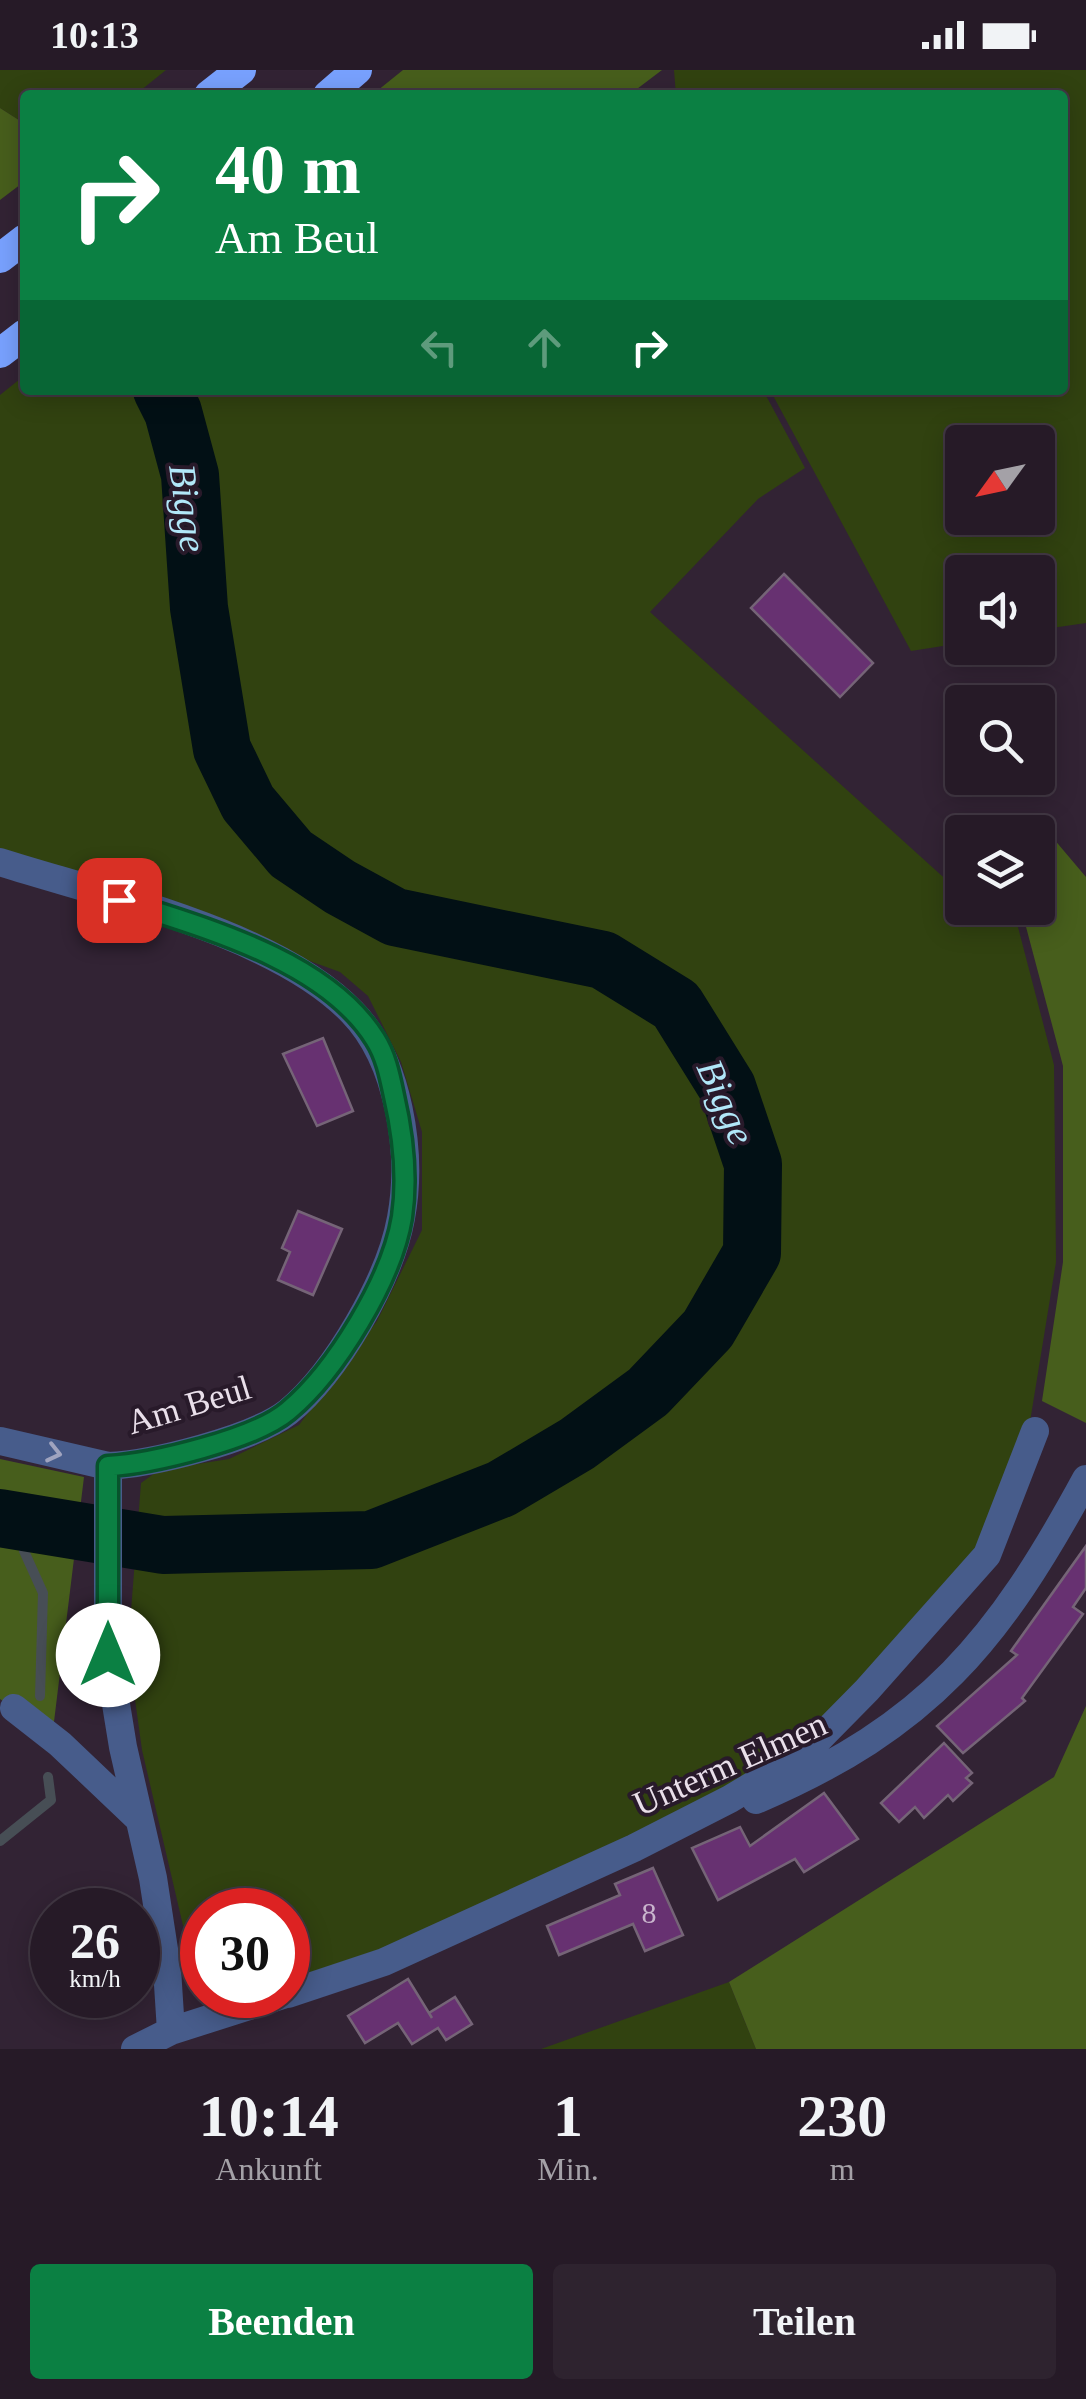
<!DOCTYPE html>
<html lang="de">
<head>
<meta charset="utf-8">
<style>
  body { margin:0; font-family:Georgia,serif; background:#2e232f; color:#f1f3f6; height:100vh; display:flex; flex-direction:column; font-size:38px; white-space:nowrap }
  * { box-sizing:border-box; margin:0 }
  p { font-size:32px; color:#a4a1a7 }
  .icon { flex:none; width:55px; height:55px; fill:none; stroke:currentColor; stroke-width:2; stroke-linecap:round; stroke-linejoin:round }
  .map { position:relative; height:1979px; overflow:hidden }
  .side { display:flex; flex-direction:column; background:#261a27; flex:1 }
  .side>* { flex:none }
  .hud { position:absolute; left:20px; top:20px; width:1048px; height:305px; border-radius:10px; box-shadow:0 5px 25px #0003,0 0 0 2px #423844; background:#0b8043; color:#fff; overflow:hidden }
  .needle { width:65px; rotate:237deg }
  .tools { position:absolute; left:945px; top:355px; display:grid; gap:20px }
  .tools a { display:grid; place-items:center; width:110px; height:110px; border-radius:10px; background:#261a27; box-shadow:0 5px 25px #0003,0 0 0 2px #423844; font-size:50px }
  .speed { position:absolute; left:30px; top:1818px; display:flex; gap:20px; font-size:50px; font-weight:700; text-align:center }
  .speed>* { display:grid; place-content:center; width:130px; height:130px; border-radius:50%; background:#261a27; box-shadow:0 5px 25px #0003,0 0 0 2px #423844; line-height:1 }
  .speed small { font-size:25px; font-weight:400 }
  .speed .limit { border:15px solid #d22; background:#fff; color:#111 }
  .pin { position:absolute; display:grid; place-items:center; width:85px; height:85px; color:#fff; margin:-42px; border-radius:20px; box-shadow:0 5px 15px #0006 }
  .me { position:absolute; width:110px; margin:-55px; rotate:0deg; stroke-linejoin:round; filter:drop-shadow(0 0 8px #0008) }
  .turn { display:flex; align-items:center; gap:35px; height:210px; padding:0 30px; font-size:45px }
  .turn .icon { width:130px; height:130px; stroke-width:2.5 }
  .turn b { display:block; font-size:70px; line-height:85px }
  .lanes { display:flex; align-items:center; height:95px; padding:0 30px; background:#0003; justify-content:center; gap:50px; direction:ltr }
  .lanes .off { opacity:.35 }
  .eta { display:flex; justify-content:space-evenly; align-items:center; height:170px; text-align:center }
  .eta b { font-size:60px; font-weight:600; line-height:70px }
  .cta { display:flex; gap:20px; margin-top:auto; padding:20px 30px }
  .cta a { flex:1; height:115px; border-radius:10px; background:#0b8043; color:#fff; font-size:40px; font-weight:600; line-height:115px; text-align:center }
  .cta a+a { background:#2e232f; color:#f1f3f6 }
  .status { display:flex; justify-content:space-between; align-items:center; height:70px; padding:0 50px; background:#261a27; direction:ltr }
  .status svg { height:28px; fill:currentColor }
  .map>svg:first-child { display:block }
  .green { fill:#314210; fill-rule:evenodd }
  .forest { fill:#475e1c }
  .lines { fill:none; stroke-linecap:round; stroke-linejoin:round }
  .stream { stroke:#474e55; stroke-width:10 }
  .river { stroke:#021015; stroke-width:58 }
  .building { fill:#673171; stroke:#756477; stroke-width:2.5 }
  .minor { stroke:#475c8b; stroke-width:28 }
  .motorway { stroke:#78a1fe; stroke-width:30 }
  .oneway { stroke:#a0a4bf }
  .route-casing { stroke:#07532c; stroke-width:25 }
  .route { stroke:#0b8043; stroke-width:18 }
  .labels { text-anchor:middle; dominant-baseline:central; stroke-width:8; stroke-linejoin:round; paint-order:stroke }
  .number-label { font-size:30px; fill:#c8b4cc }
  .street-label { font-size:35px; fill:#e9dfea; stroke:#281a2a }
  .water-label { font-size:38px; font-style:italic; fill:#b1e7f8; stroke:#281a2a }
</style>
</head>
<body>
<div class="status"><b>10:13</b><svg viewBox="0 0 49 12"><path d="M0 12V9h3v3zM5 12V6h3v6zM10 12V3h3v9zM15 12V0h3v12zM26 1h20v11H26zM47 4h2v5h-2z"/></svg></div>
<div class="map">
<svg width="1086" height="1979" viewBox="0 0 1086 1979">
  <rect width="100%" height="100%" fill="#322334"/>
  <path class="green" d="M 0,0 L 166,0 L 135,25 L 25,25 L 25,54 L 0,38 Z
    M 674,0 L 1086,0 L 1086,553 L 1038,560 L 1038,502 L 962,502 L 962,573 L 911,581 L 770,320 L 1062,320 L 1062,25 L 676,25 ZM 1038,372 L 1038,448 L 962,448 L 962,372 Z
    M 25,305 L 25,320 L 763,320 L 805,398 L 758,429 L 650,542 L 962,824 L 962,838 L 978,838 L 989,848 L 995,838 L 1013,838 L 1054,995 L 1056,1192 L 1029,1358 L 982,1482 L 797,1680 L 632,1771 L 386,1885 L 288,1917 L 288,1840 L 202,1840 L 202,1925 L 264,1925 L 228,1936 L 199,1924 L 142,1680 L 128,1579 L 141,1413 L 159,1400 L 229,1389 L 299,1355 L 377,1251 L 422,1160 L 422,1062 L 401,992 L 368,926 L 340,902 L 0,778 L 0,325 Z
    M 729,1912 L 756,1979 L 541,1979 Z"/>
  <path class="forest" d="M 403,0 L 662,0 L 629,25 L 372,25 Z
    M 0,38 L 25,54 L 25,111 L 0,130 Z
    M 1016,754 L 1053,768 L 1086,807 L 1086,1353 L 1042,1331 L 1063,1192 L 1063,996 L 1021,838 L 1038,838 L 1038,762 L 1015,762 Z
    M 0,1389 L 84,1407 L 52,1668 L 0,1629 Z
    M 1086,1636 L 1086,1979 L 756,1979 L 729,1912 L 1054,1707 Z"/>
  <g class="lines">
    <path class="stream" d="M 27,1452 L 24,1481 L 43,1523 L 40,1626
      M 0,1771 L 51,1730 L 48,1707"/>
    <path class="river" d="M 0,1448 L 163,1475 L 371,1470 L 501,1419 L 577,1374 L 648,1322 L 708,1259 L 752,1183 L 753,1094 L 727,1017 L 676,935 L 603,890 L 395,847 L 340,817 L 291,784 L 248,733 L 222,679 L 199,538 L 190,405 L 173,342 L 162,320"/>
  </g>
  <path class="building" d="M 784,504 L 873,593 L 840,627 L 751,538 Z
    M 323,968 L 353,1041 L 317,1056 L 283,984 Z
    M 298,1141 L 342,1159 L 313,1225 L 278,1210 L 290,1182 L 282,1178 Z
    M 1086,1476 L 1086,1518 L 1073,1537 L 1083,1544 L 1022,1628 L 1025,1631 L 963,1683 L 937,1656 L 1017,1585 L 1011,1581 Z
    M 944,1673 L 972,1703 L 966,1708 L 972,1713 L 953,1731 L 948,1725 L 924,1748 L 915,1737 L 899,1752 L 881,1733 Z
    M 824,1723 L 858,1769 L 804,1802 L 795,1789 L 718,1830 L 692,1778 L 740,1757 L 750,1776 Z
    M 653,1798 L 683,1865 L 645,1881 L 633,1854 L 559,1885 L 547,1856 L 620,1825 L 615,1814 Z
    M 408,1909 L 432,1948 L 429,1943 L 455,1927 L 472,1954 L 446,1970 L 438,1958 L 412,1974 L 398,1953 L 365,1973 L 348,1946 Z"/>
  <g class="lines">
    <path class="minor" d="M 0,792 C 104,825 276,863 352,942 C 399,990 413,1083 401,1148 C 390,1209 336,1303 288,1342 C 253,1369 152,1394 108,1396 L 0,1371
      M 108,1396 L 108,1585 L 123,1677 L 153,1808 L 167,1899 L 171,1961 L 135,1979
      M 14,1638 L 60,1674 L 138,1748
      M 756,1730 C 929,1656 998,1571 1086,1409
      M 288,1924 L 384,1892 L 634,1778 L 730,1729 L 803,1685 L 867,1620 L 987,1485 L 1035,1361
      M 171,1961 L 283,1925"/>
    <path class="motorway" d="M 209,25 L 241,0
      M 328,25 L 357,0
      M 0,188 L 25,169
      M 0,283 L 25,264"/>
  </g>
  <defs><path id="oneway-chevron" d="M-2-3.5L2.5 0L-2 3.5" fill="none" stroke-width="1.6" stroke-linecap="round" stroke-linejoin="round" transform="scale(2.5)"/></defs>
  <use class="oneway" href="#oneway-chevron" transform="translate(54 1383) rotate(13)"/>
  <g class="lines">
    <g class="route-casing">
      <path id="route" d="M 108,1585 L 108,1396 C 151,1394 255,1369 288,1341 C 336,1301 392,1209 402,1147 C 408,1106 403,1065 394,1026 C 390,1007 386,986 375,969 C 326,890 202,857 119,830"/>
    </g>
    <use href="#route" class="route"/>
  </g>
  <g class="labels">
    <g class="number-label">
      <text x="649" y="1842">8</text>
    </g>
    <g class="street-label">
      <text transform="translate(189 1335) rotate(-17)">Am Beul</text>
      <text transform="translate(730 1694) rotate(-24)">Unterm Elmen</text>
    </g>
    <g class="water-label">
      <text transform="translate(188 438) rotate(82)">Bigge</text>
      <text transform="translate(726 1032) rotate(66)">Bigge</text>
    </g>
  </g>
</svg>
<div class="tools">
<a><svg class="needle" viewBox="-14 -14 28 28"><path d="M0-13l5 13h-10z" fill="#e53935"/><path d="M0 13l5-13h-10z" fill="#a4a1a7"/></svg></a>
<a><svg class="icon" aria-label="sound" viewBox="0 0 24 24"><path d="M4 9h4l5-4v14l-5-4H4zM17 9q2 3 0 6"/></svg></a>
<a><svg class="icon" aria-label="search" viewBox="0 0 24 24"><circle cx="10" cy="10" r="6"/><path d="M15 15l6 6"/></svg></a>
<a><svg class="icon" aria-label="layers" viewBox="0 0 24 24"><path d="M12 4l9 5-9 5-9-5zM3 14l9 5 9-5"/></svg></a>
</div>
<div class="speed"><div>26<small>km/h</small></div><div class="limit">30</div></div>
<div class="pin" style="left:119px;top:830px;background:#d93025"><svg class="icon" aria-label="arrive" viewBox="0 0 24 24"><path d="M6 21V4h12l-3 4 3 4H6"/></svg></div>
<svg class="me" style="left:108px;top:1585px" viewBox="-20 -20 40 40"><circle r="19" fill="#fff"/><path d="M0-13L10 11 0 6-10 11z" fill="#0b8043"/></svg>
<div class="hud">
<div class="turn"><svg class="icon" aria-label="right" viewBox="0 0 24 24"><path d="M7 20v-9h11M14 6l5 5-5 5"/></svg><div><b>40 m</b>Am Beul</div></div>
<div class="lanes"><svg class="icon off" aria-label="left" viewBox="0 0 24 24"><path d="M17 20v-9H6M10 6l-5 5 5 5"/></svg><svg class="icon off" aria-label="ahead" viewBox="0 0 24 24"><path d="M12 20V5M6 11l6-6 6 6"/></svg><svg class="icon" aria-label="right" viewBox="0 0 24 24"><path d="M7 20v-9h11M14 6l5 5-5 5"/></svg></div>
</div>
</div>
<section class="side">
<div class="eta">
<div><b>10:14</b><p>Ankunft</p></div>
<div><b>1</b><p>Min.</p></div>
<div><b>230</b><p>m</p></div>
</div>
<div class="cta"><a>Beenden</a><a>Teilen</a></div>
</section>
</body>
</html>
